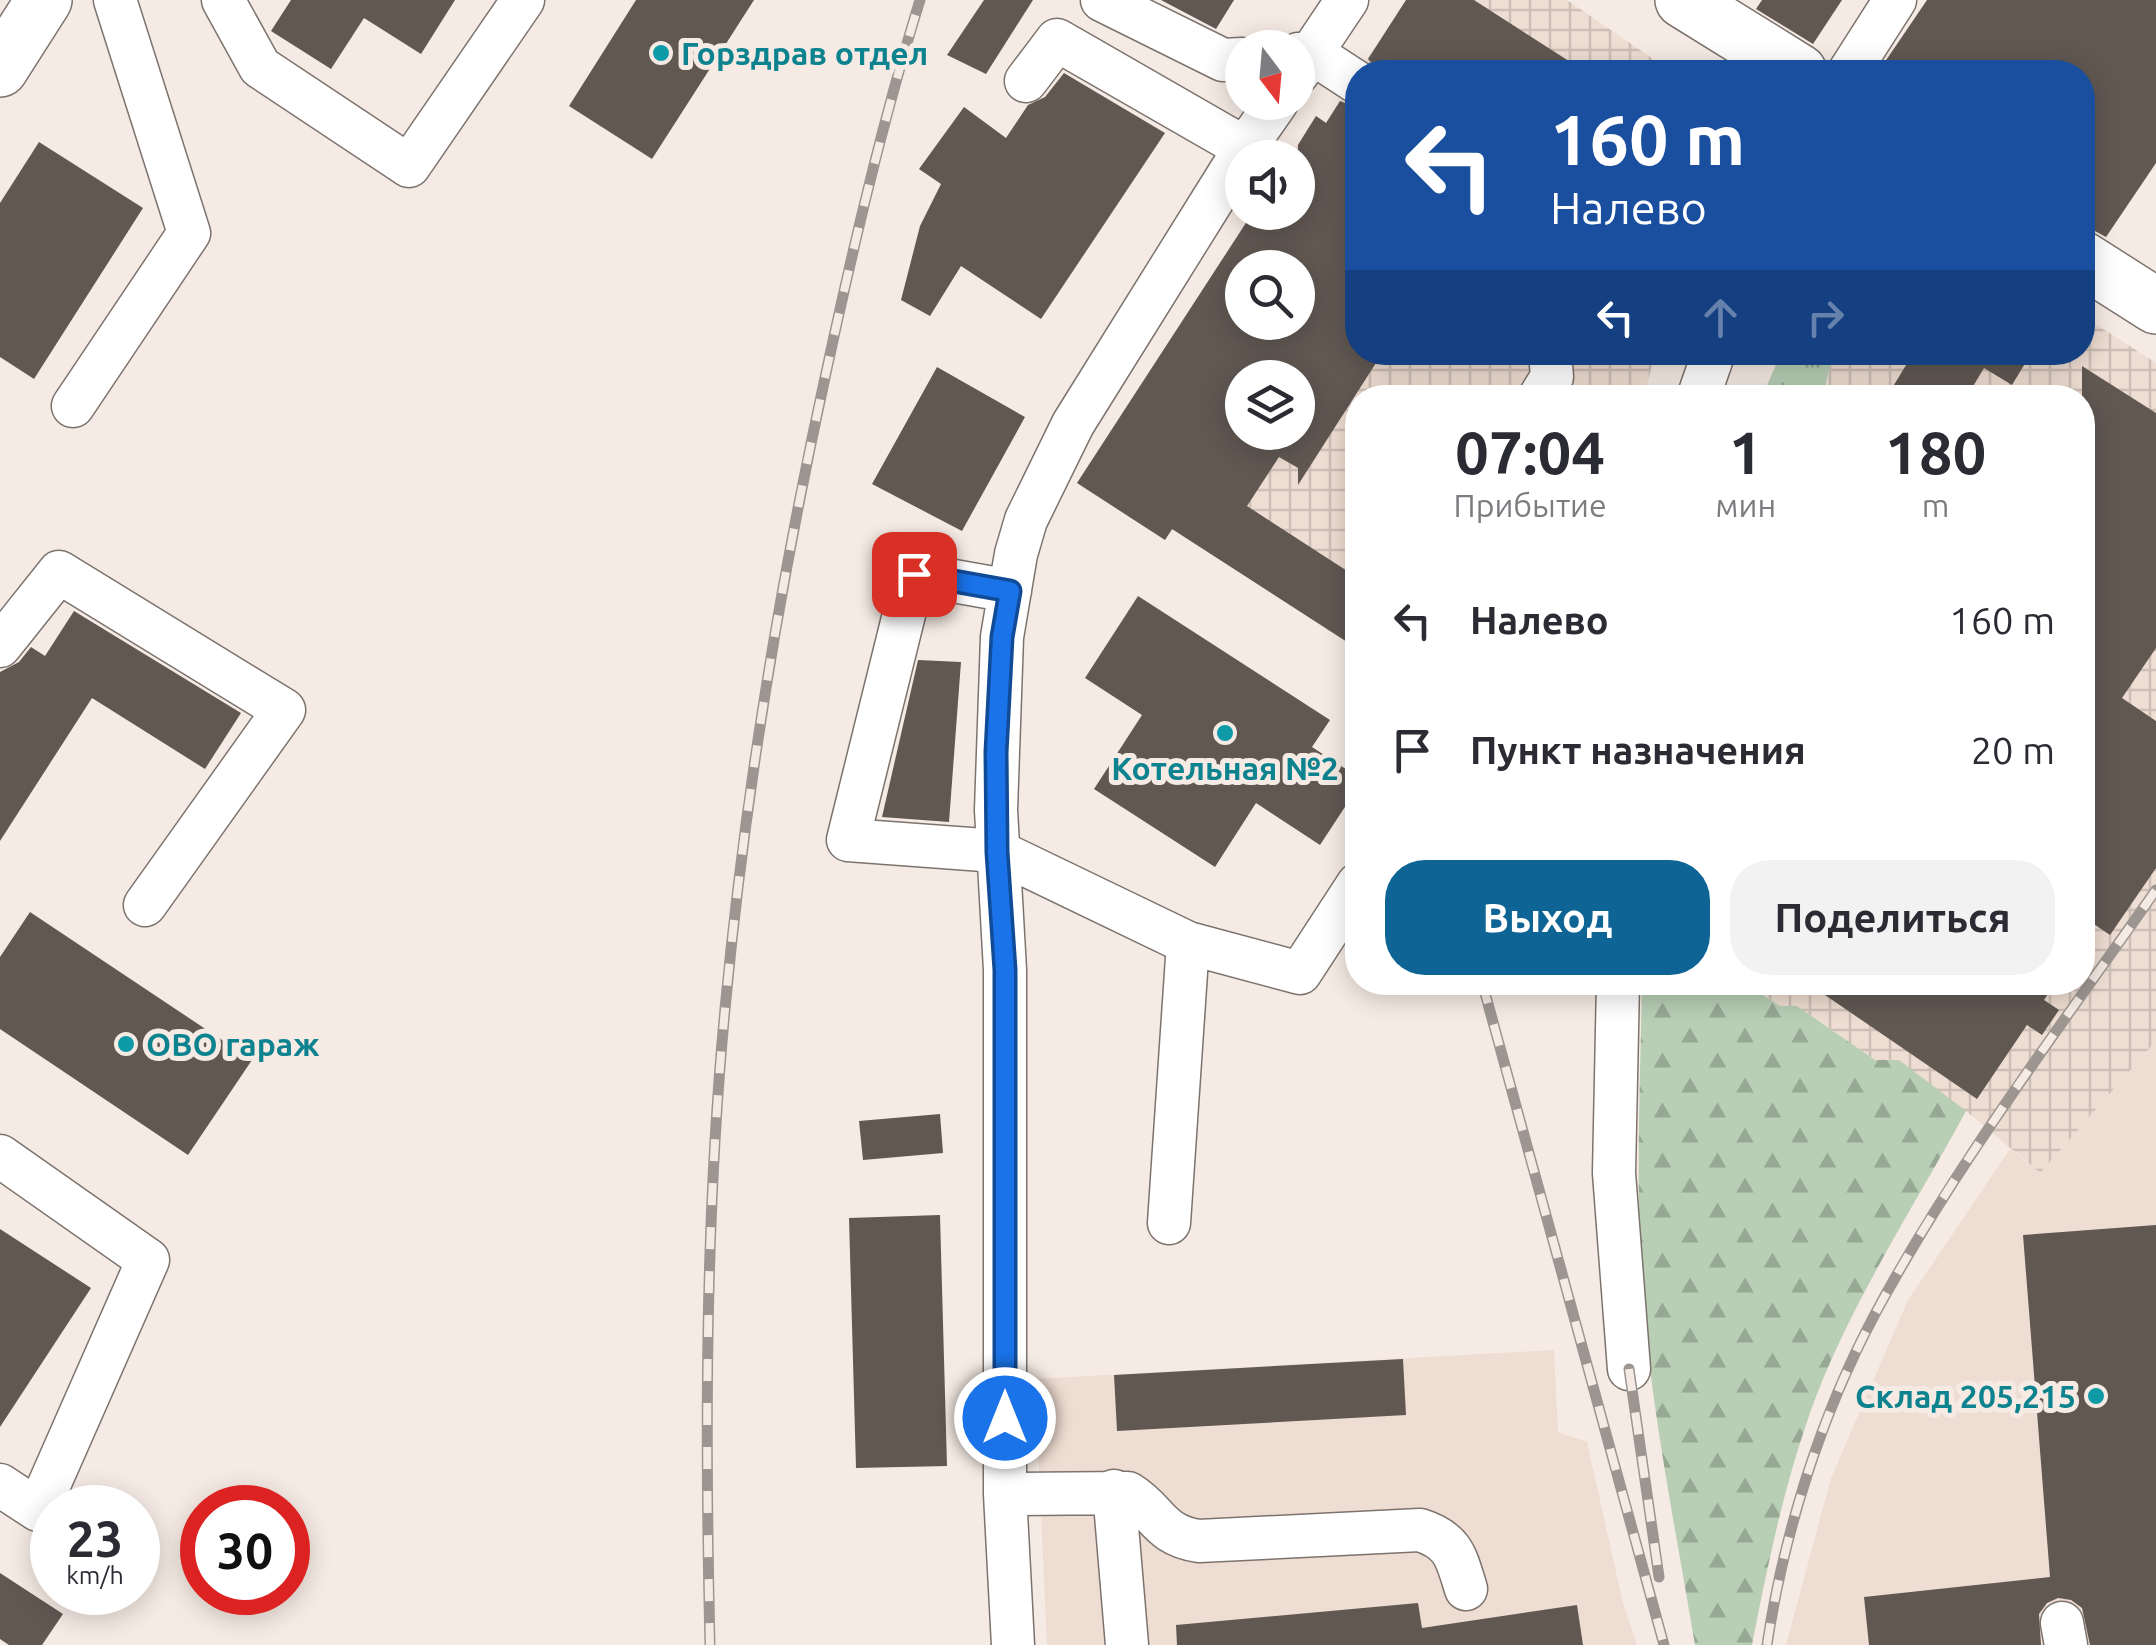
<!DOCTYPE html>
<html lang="ru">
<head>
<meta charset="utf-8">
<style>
  body { margin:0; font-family:Ubuntu,sans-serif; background:#f2f2f3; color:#2b2b33; height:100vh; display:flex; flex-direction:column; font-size:38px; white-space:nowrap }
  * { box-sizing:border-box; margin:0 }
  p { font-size:32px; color:#7c7c81 }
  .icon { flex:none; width:55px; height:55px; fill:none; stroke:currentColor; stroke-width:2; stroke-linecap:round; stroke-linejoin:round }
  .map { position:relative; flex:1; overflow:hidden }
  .panel { position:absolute; left:1345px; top:385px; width:750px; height:610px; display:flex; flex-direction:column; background:#fff; border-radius:40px; box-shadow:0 5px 25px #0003 }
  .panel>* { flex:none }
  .guide { position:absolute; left:1345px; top:60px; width:750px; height:305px; border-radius:40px; box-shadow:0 5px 25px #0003; background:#1a4fa0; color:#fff; overflow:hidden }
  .needle { width:65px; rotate:164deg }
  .controls { position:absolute; left:1225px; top:30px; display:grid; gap:20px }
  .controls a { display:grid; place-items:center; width:90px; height:90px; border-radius:50%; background:#fff; box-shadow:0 5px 25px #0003; font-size:50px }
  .speed { position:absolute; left:30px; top:1485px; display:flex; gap:20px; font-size:50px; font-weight:700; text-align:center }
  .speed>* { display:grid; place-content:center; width:130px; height:130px; border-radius:50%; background:#fff; box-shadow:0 5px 25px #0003; line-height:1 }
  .speed small { font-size:25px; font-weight:400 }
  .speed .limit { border:15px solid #d22; background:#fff; color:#111 }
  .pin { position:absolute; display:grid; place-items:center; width:85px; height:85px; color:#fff; margin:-42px; border-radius:20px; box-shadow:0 5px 15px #0006 }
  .me { position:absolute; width:110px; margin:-55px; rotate:0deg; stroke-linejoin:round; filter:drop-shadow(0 0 8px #0008) }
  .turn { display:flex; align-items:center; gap:35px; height:210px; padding:0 40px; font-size:45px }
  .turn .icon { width:130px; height:130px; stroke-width:2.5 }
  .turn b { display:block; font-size:70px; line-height:85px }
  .lanes { display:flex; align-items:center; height:95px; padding:0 40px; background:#0003; justify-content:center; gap:50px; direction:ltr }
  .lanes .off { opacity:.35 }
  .eta { display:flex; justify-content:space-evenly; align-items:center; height:170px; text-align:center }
  .eta b { font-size:60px; font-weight:700; line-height:70px }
  .primary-button { display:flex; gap:20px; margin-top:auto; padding:20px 40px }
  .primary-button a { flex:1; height:115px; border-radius:40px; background:#0e6495; color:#fff; font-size:40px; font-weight:700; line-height:115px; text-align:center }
  .primary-button a+a { background:#f2f2f3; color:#2b2b33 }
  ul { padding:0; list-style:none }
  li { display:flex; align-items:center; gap:30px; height:130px; padding:0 40px }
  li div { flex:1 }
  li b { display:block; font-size:38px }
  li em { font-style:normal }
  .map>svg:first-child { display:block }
  .built { fill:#eeddd2 }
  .industrial { fill:url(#industrial-grid); fill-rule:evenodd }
  .grass { fill:url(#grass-tufts) }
  .forest { fill:url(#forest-firs) }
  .building { fill:#615852; fill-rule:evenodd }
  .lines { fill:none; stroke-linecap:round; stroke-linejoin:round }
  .minor-casing { stroke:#7d736d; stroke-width:45 }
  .major-casing { stroke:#7d736d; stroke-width:58 }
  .minor { stroke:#fff; stroke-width:42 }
  .major { stroke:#fff; stroke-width:55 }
  .rail-casing { stroke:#9c9590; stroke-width:11 }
  .rail { stroke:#f6ebe4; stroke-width:8; stroke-dasharray:22; stroke-linecap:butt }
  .route-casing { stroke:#114b97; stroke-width:25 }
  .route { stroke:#1a73e8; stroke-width:18 }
  .culture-dot { fill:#0f9aa8; stroke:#f6ebe4; stroke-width:4 }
  .labels { text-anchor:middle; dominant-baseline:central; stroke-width:10; stroke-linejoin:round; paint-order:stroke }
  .culture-label { font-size:32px; font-weight:bold; fill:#0d838f; stroke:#f6ebe4; text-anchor:start }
</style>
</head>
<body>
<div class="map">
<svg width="2156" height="1645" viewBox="0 0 2156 1645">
  <defs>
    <pattern id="industrial-grid" width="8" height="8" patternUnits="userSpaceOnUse" patternTransform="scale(2.5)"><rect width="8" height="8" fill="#eeddd2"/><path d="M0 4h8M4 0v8" fill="none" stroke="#cdbfb5"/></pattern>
    <pattern id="grass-tufts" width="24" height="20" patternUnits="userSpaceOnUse" patternTransform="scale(2.5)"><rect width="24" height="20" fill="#b8ceb5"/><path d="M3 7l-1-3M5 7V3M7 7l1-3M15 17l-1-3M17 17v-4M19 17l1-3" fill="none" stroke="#97a894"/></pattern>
    <pattern id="forest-firs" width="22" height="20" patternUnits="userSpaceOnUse" patternTransform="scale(2.5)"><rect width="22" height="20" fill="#b8ceb5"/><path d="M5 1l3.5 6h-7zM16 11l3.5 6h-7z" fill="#97a894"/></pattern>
  </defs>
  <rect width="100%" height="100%" fill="#f6ebe4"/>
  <path class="built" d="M 2156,1041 L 2156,1645 L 1786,1645 L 1831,1478 L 1908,1300 L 2010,1149 L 2040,1173 Z
    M 1554,1350 L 1558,1432 L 1587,1442 L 1623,1603 L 1637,1645 L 1047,1645 L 1035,1379 Z"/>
  <path class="industrial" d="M 1406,0 L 1567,0 L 1672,72 L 1359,72 Z
    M 1357,75 L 1358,352 L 1656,353 L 1643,397 L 1358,398 L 1357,649 L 1173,529 L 1165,540 L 1077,483 L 1253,213 L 1298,212 L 1298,158 L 1289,157 L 1316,116 L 1327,122 ZM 1242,268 L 1298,268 L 1298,322 L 1242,322 ZM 1242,378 L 1298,378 L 1298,432 L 1242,432 Z
    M 2083,316 L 2156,363 L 2156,1041 L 2040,1173 L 1966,1111 L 1875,1060 L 1797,1006 L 1780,1006 L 1744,983 L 2082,982 L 2082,398 L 1822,397 L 1834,353 L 2082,352 Z"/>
  <path class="grass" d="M 1781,353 L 1834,353 L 1822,397 L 1762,397 Z"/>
  <path class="forest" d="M 1642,983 L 1744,983 L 1780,1006 L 1797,1006 L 1875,1060 L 1899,1060 L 1966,1111 C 1914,1207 1844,1314 1809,1416 C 1783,1490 1767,1568 1752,1645 L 1695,1645 C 1676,1532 1653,1418 1643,1304 C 1635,1199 1640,1088 1642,983 Z"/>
  <path class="building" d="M 291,0 L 455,0 L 421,54 L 364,18 L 331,69 L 271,31 Z
    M 636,0 L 754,0 L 652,159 L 569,106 Z
    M 984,0 L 1033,0 L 986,74 L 947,55 Z
    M 1161,0 L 1234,0 L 1216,29 Z
    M 1406,0 L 1474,0 L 1586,72 L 1381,72 L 1368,59 Z
    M 1762,0 L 1842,0 L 1813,44 L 1756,9 Z
    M 1927,0 L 2156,0 L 2156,163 L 2106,237 L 2082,224 L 2082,72 L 1878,72 Z
    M 1064,73 L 1165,133 L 1041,319 L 961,266 L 930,316 L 901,300 L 920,226 L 941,184 L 919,169 L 964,107 L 1006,138 L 1028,105 L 1045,97 Z
    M 1340,101 L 1358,108 L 1358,352 L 1383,352 L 1298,485 L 1298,468 L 1279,457 L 1247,506 L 1358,578 L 1358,649 L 1172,529 L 1165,540 L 1077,483 L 1253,212 L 1298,212 L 1298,145 L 1316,116 L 1326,123 ZM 1242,268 L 1298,268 L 1298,322 L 1242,322 ZM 1242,378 L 1298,378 L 1298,432 L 1242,432 Z
    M 39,142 L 143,208 L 34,379 L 0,357 L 0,203 Z
    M 1914,352 L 2032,352 L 2012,385 L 1984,368 L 1966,398 L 1886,398 Z
    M 2082,366 L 2156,413 L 2156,648 L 2122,698 L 2156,721 L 2156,868 L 2110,935 L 2082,916 Z
    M 937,367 L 1025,417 L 962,531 L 872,484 Z
    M 1138,596 L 1330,720 L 1312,747 L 1358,777 L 1358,787 L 1320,845 L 1256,803 L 1215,867 L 1094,789 L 1142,715 L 1085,678 Z
    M 74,611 L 241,713 L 205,769 L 92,698 L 0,841 L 0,672 L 19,662 L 31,647 L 45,656 Z
    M 918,660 L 961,662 L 949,822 L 882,817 Z
    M 30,912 L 252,1060 L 188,1155 L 0,1029 L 0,957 Z
    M 1806,982 L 2056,982 L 2044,1000 L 2059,1010 L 2042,1035 L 2027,1025 L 1977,1099 Z
    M 940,1114 L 943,1153 L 863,1160 L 859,1121 Z
    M 940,1215 L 947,1466 L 856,1468 L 849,1218 Z
    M 2156,1225 L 2156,1645 L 2090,1645 L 2082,1608 L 2071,1600 L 2058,1598 L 2047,1603 L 2039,1614 L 2041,1645 L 1869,1645 L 1864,1597 L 2050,1577 L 2023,1235 Z
    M 0,1229 L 91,1288 L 0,1427 Z
    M 1403,1359 L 1406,1415 L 1117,1431 L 1114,1375 Z
    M 0,1573 L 63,1614 L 42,1645 L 9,1645 L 0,1639 Z
    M 1418,1603 L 1422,1628 L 1577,1605 L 1583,1645 L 1177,1645 L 1176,1625 Z"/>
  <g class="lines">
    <g class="minor-casing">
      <path id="minor" d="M 223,0 L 260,67 L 409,166 L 523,0
        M 1102,0 L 1223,60 L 1242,59
        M 1298,54 L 1312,53 L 1358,83
        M 1849,72 L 1895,0
        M 1298,73 L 1347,0
        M 1026,81 L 1057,40 L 1245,148
        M 1539,398 L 1552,377 L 1550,352
        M 1698,398 L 1714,352
        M 73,406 L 189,233 L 115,0
        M 1010,591 L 914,574 L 848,840 L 997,851 L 1188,943 L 1169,1223
        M 0,646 L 59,572 L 284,710 L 145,905
        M 1188,943 L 1300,973 L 1358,884
        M 1618,982 L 1614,1173 L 1629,1369
        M 0,1156 L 148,1260 L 38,1510 L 0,1485
        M 1114,1491 L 1127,1645
        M 1005,1494 L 1128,1493 C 1158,1511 1158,1535 1199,1541 L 1420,1530 C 1454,1541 1456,1557 1466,1589
        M 2062,1623 L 2066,1645
        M 1013,1645 L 1005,1494 L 1005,970 L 996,810 L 1002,637 L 1016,554 L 1026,520 L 1073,424 L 1245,148 L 1277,102"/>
    </g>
    <g class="major-casing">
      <path id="major" d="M 1683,0 L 1799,72
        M 0,69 L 44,0
        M 2082,259 L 2156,306"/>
    </g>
    <use href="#minor" class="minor"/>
    <use href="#major" class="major"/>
    <g class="rail-casing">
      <path id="rail" d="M 1482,982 L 1664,1645
        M 1629,1369 L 1659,1577
        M 710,1645 C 705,1434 705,1220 725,1009 C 745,795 780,583 826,373 C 853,248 882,123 920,0
        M 1767,1645 C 1784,1532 1821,1415 1875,1314 C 1955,1165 2059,1029 2156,890"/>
    </g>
    <use href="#rail" class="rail"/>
  </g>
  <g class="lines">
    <g class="route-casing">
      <path id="route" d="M 914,574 L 1010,591 L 1002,637 L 996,752 L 997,852 L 1005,970 L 1005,1418"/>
    </g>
    <use href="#route" class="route"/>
  </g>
  <g class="culture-dot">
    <circle cx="661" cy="53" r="10"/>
    <circle cx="1225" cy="733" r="10"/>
    <circle cx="126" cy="1044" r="10"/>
    <circle cx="2096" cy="1396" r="10"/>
  </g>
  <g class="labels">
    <g class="culture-label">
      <text x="681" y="53">Горздрав отдел</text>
      <text x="1225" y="768" text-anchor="middle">Котельная №2</text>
      <text x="146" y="1044">ОВО гараж</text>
      <text x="2076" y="1396" text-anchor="end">Склад 205,215</text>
    </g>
  </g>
</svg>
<div class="controls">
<a><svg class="needle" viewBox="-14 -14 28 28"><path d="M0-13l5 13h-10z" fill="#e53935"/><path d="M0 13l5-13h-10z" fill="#7c7c81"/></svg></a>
<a><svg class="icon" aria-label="sound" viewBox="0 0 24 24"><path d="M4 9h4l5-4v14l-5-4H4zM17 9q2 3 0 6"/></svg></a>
<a><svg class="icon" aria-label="search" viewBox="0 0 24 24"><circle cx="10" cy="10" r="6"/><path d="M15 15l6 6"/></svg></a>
<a><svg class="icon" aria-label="layers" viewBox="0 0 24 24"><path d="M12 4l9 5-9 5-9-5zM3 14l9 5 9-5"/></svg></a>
</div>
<div class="speed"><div>23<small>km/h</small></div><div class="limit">30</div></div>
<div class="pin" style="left:914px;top:574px;background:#d93025"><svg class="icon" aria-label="arrive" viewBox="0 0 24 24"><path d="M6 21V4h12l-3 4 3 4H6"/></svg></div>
<svg class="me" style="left:1005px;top:1418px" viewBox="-20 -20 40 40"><circle r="17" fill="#1a73e8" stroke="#fff" stroke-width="3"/><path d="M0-11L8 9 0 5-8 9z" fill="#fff"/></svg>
<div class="guide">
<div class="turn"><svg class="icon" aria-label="left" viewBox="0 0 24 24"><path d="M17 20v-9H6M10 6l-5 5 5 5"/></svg><div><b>160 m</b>Налево</div></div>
<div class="lanes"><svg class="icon" aria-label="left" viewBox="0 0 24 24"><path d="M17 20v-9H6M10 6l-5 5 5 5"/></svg><svg class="icon off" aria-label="ahead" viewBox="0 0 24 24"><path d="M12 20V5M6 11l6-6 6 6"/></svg><svg class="icon off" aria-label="right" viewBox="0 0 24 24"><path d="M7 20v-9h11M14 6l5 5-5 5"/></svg></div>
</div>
<section class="panel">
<div class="eta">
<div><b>07:04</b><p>Прибытие</p></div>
<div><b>1</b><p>мин</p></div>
<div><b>180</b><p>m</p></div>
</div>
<ul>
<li><svg class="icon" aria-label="left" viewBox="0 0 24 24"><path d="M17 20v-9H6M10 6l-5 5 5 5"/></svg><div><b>Налево</b></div><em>160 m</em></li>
<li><svg class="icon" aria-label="arrive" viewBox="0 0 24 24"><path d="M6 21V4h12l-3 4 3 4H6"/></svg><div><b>Пункт назначения</b></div><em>20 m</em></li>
</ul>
<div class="primary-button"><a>Выход</a><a>Поделиться</a></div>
</section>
</div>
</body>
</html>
